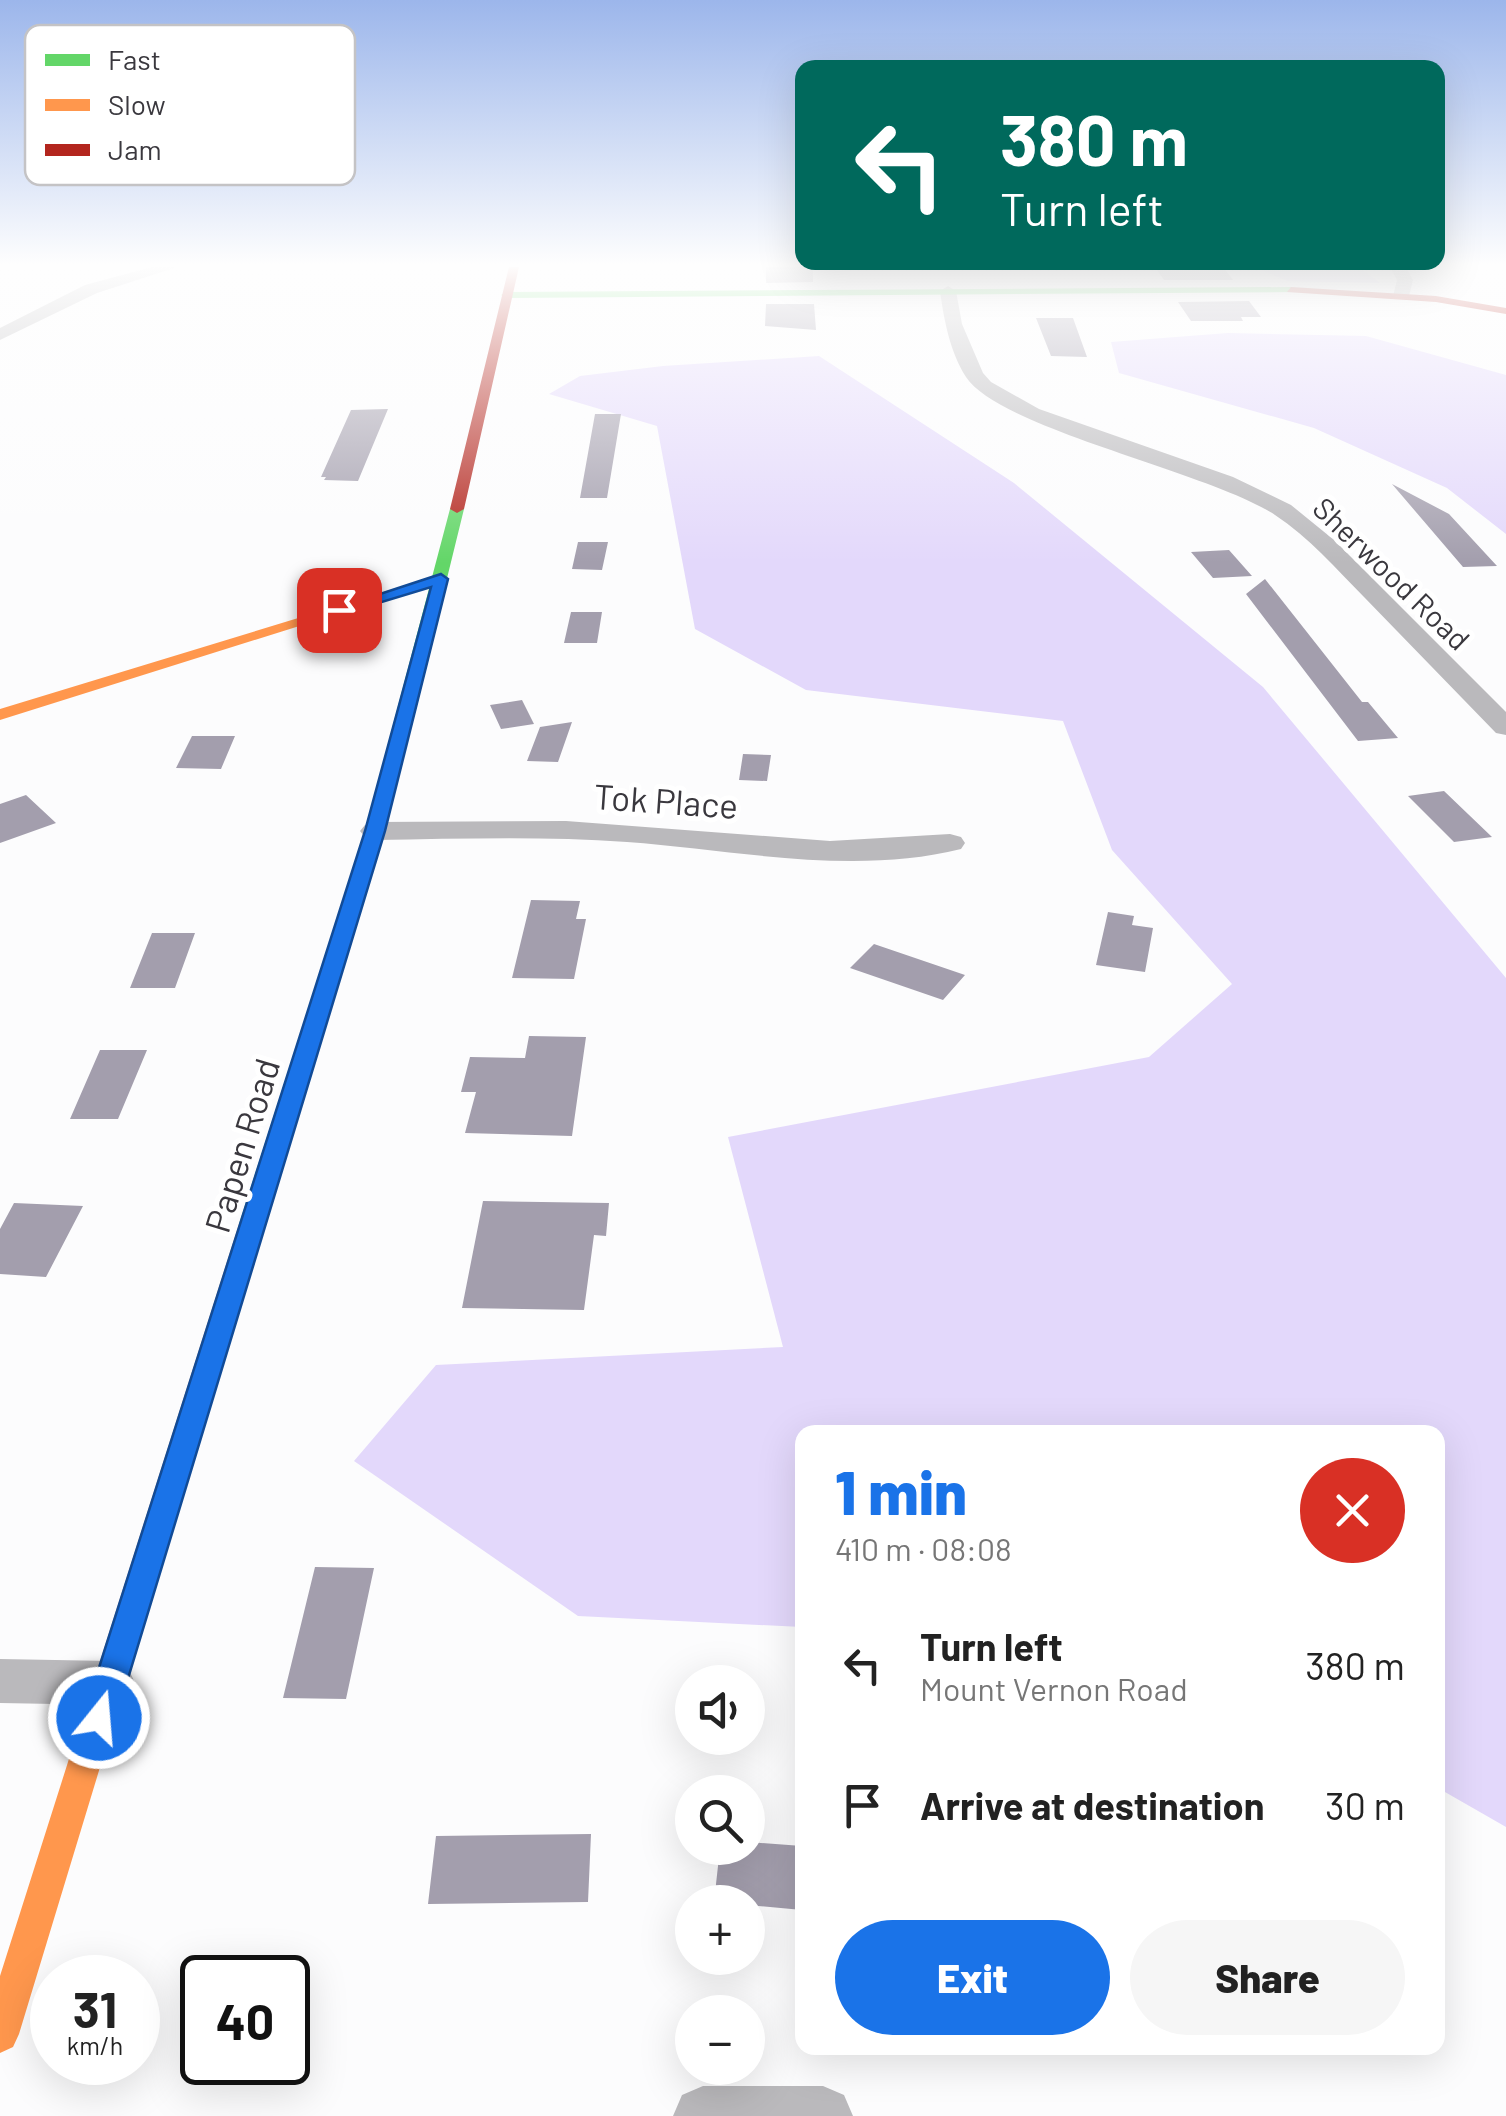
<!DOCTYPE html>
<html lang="en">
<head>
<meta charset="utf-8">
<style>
  body { margin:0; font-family:Barlow,sans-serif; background:#f6f6f6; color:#222; height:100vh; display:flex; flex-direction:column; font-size:38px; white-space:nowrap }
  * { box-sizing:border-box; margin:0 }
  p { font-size:32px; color:#767676 }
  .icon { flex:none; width:55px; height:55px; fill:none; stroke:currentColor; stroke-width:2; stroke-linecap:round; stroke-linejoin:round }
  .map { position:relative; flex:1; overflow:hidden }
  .panel { position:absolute; left:795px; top:1425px; width:650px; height:630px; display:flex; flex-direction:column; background:#fff; border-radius:20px; box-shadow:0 10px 40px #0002 }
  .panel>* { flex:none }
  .hud { position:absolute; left:795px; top:60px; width:650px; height:210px; border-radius:20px; box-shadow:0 10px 40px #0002; background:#00695c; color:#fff; overflow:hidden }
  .tools { position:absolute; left:675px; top:1665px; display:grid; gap:20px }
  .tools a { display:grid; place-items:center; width:90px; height:90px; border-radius:50%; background:#fff; box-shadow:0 10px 40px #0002; font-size:50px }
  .speed { position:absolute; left:30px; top:1955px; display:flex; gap:20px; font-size:50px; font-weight:700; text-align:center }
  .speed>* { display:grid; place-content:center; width:130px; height:130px; border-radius:50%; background:#fff; box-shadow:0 10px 40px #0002; line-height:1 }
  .speed small { font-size:25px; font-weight:400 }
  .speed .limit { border:5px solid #111; border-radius:15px; background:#fff; color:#111 }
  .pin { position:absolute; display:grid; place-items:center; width:85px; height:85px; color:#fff; margin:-42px; border-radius:20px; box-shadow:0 5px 15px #0006 }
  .me { position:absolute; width:110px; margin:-55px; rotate:17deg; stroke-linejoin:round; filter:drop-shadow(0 0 8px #0008) }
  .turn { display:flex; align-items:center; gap:35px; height:210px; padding:0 40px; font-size:45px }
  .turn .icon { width:130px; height:130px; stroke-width:2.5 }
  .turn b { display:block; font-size:70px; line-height:85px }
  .round { display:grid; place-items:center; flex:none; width:105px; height:105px; border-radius:52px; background:#f6f6f6 }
  .head { display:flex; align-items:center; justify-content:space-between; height:170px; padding:0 40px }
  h1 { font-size:60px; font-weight:800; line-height:75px; color:#1a73e8 }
  .button { display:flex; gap:20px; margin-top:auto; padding:20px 40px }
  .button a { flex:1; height:115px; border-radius:60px; background:#1a73e8; color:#fff; font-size:40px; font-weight:800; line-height:115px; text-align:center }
  .button a+a { background:#f6f6f6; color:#222 }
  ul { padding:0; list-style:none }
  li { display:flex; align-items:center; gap:30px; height:140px; padding:0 40px }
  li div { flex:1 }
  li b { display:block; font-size:38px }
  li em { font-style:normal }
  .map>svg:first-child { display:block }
  .green { fill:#e3d8fb }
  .building { fill:#a39ead }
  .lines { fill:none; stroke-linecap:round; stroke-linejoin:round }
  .street { fill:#bab9bc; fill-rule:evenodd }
  .fast { fill:#63d668; fill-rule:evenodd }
  .slow { fill:#ff974d; fill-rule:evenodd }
  .jam { fill:#b3261e; fill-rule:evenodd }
  .route { fill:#1a73e8; stroke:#114b97; stroke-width:2.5 }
  .labels { text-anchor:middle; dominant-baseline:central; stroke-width:10; stroke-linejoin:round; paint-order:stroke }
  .far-street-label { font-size:30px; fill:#3a383e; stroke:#fff }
  .street-label { font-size:35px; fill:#3a383e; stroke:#fff }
  .key { fill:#fff; stroke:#c4c3c5; stroke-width:2.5 }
  .key-label { font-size:28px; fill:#3a383e }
</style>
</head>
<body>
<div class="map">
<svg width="1506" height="2116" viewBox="0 0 1506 2116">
  <rect width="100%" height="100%" fill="#fcfcfd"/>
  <path class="green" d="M 1255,267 L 1359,267 L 1380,283 L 1287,281 Z
    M 1228,333 L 1366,336 L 1506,375 L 1506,534 L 1447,488 L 1314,428 L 1119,373 L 1111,342 Z
    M 819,356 L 1014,483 L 1263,687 L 1506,978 L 1506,1827 L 1438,1788 L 1438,1432 L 802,1432 L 802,1627 L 578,1616 L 354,1461 L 436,1365 L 783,1347 L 728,1137 L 1149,1057 L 1232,984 L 1112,850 L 1063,721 L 806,690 L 695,629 L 657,426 L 549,394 L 580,376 L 663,366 Z"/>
  <path class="building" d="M 766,267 L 813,267 L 813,282 L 766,283 Z
    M 1155,267 L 1223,267 L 1233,280 L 1164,280 Z
    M 1249,301 L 1261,317 L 1241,317 L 1243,321 L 1191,321 L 1178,302 Z
    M 766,304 L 814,304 L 816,330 L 765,326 Z
    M 1036,318 L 1073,318 L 1087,357 L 1051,356 Z
    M 388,409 L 358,481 L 324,480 L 326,477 L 321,477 L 351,410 Z
    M 595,414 L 621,414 L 607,498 L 580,498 Z
    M 1392,484 L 1449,514 L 1497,566 L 1463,567 Z
    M 578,542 L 608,542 L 602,570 L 572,569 Z
    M 1229,550 L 1252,576 L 1213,578 L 1191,552 Z
    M 1265,579 L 1362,702 L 1368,702 L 1398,738 L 1358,741 L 1246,594 Z
    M 571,612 L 602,612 L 597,643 L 564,643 Z
    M 522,700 L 534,724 L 501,729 L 490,705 Z
    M 572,722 L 558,762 L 527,761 L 540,727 Z
    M 192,736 L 235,736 L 221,769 L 176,768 Z
    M 743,754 L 771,755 L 767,781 L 739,780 Z
    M 1444,791 L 1492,837 L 1454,842 L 1408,796 Z
    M 26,795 L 56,823 L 0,843 L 0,804 Z
    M 531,900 L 580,901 L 576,919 L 586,919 L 574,979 L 512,978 Z
    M 1108,912 L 1134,916 L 1132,925 L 1153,928 L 1145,972 L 1096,965 Z
    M 152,933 L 195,933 L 175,988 L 130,988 Z
    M 874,944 L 965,975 L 943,1000 L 850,968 Z
    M 529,1036 L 586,1037 L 572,1136 L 465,1133 L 476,1092 L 461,1092 L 470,1057 L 525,1058 Z
    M 100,1050 L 147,1050 L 118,1119 L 70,1119 Z
    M 483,1201 L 609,1203 L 606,1236 L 594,1235 L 584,1310 L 462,1308 Z
    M 14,1203 L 83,1206 L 46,1277 L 0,1274 L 0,1229 Z
    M 315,1567 L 374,1568 L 346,1699 L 283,1698 Z
    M 591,1834 L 588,1902 L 428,1904 L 436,1836 Z
    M 748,1842 L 802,1846 L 802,1910 L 714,1902 L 720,1848 L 748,1848 Z"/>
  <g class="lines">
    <path class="street" d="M 152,267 L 177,267 L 97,293 L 0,340 L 0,328 L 85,285 Z
      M 1390,267 L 1406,267 L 1413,280 L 1408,300 L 1393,296 L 1397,280 Z
      M 948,286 L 956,291 L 962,324 L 983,373 L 991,382 L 1039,409 L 1233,477 L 1291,505 L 1334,540 L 1506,712 L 1506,735 L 1496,733 C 1452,688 1408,642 1364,597 C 1336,569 1309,537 1275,515 C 1210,472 1000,429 966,377 C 950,352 944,320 940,291 Z
      M 566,821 L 830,841 L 950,834 L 961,837 L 965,843 L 961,849 C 853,876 735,850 627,842 C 543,836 459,839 375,840 L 365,837 L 360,831 L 365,825 L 375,822 Z
      M 0,1659 L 110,1661 L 128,1668 L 135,1683 L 128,1698 L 110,1705 L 0,1703 Z
      M 703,2086 L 823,2086 L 844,2095 L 853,2116 L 673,2116 L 682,2095 Z"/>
    <path class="fast" d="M 1291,287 L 1295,292 L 506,298 L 501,295 L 506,292 Z
      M 457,505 L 464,509 L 385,831 L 265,1224 L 261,1230 L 243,1230 L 239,1224 L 365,831 L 450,509 Z"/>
    <path class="slow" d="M 436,576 L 449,579 L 0,720 L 0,709 Z
      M 252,1215 L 261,1218 L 265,1224 L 19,2034 L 13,2047 L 0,2053 L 0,1976 L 239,1224 L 243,1218 Z"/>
    <path class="jam" d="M 509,267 L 519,267 L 464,509 L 457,513 L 450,509 Z
      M 1291,287 L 1436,296 L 1506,308 L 1506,314 L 1436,302 L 1287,292 Z"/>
  </g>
  <linearGradient id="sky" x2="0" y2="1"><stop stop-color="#9cb6eb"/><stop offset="0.47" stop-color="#fefefe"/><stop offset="1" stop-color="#fefefe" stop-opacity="0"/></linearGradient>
  <rect width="1506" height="563" fill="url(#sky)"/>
  <path class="route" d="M 441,574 L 448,579 L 385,831 L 116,1718 L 111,1729 L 99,1733 L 88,1729 L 83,1718 L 365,831 L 431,587 L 339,615 L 331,610 Z"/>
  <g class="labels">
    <g class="far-street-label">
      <text transform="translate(1392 573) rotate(44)">Sherwood Road</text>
    </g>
    <g class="street-label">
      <text transform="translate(666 800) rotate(4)">Tok Place</text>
      <text transform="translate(241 1145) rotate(-73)">Papen Road</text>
    </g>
  </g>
  <rect x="25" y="25" width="330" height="160" rx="15" class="key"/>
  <rect x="45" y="54" width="45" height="12" fill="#63d668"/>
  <rect x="45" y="99" width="45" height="12" fill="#ff974d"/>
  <rect x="45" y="144" width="45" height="12" fill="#b3261e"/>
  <g class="key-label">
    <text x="108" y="70">Fast</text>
    <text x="108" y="115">Slow</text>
    <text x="108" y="160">Jam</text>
  </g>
</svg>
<div class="tools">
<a><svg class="icon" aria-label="sound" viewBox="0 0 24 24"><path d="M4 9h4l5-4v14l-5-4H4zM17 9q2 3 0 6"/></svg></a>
<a><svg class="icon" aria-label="search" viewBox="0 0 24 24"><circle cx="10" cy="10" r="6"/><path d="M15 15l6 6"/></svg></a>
<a>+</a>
<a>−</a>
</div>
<div class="speed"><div>31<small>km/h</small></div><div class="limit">40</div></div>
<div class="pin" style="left:339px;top:610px;background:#d93025"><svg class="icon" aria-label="arrive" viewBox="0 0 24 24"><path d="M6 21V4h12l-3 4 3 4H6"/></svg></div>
<svg class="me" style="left:99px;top:1718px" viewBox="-20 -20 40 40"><circle r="17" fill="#1a73e8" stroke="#fff" stroke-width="3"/><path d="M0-11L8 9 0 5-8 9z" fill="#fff"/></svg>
<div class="hud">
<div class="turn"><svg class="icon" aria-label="left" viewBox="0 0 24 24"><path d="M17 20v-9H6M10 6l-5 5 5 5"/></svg><div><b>380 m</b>Turn left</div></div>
</div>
<section class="panel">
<div class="head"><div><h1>1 min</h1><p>410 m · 08:08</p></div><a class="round" style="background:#d93025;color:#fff"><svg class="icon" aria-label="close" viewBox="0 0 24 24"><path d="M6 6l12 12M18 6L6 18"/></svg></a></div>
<ul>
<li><svg class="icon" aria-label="left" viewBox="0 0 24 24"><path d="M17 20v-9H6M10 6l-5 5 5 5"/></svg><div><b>Turn left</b><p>Mount Vernon Road</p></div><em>380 m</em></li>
<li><svg class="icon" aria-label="arrive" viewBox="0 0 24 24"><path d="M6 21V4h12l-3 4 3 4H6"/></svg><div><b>Arrive at destination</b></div><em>30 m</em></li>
</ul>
<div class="button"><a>Exit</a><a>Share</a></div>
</section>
</div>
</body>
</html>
